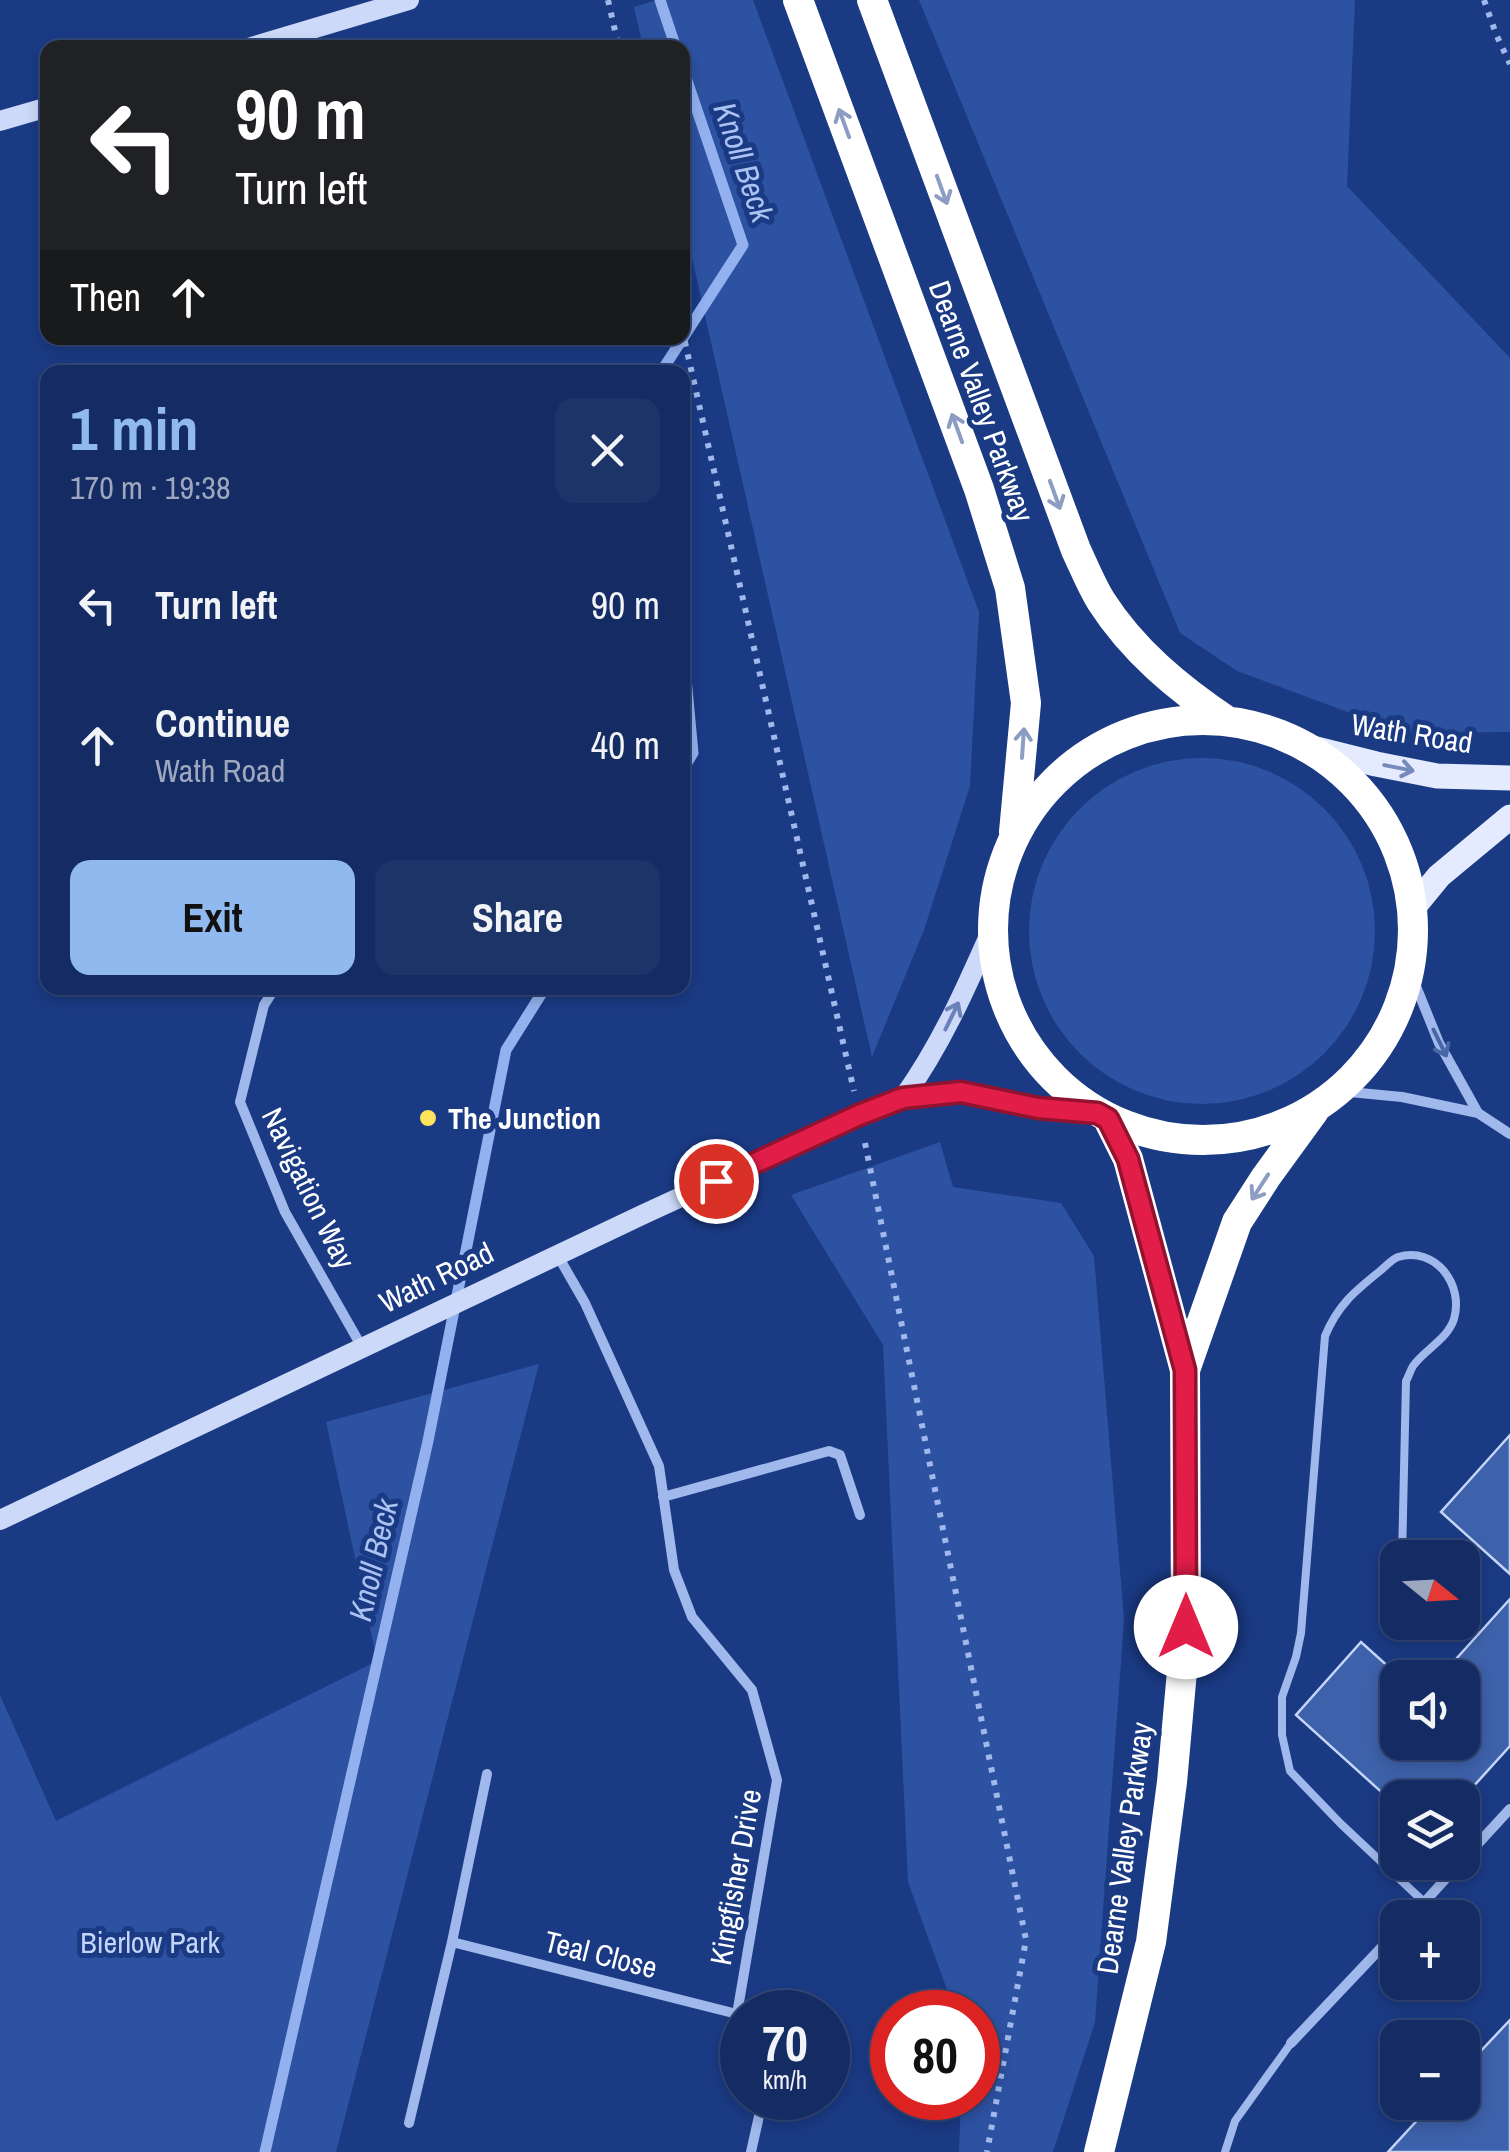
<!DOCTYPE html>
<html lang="en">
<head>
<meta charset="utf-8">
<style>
  body { margin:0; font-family:"Archivo Narrow",sans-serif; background:#1d3469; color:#f1f3f6; height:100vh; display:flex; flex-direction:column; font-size:38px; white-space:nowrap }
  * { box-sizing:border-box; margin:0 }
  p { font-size:32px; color:#9da7be }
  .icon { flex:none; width:55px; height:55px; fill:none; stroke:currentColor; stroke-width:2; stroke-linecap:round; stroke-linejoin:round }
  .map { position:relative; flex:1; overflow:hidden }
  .side { position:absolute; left:40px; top:365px; width:650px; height:630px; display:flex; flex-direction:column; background:#142c63; border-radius:20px; box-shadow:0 5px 15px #0003,0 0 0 2px #334878 }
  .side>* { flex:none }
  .hud { position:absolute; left:40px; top:40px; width:650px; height:305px; border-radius:20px; box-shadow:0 5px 15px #0003,0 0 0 2px #334878; background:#202124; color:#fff; overflow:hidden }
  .needle { width:65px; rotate:108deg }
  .controls { position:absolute; left:1380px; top:1540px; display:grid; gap:20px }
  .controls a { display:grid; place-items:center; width:100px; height:100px; border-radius:20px; background:#142c63; box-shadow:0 5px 15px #0003,0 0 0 2px #334878; font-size:50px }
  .speed { position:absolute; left:720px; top:1990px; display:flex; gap:20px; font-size:50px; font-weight:700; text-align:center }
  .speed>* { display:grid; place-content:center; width:130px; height:130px; border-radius:50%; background:#142c63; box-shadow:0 5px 15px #0003,0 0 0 2px #334878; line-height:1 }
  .speed small { font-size:25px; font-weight:400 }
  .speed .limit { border:15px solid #d22; background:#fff; color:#111 }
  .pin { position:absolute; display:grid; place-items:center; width:85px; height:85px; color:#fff; margin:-42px; border:5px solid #fff; border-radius:50%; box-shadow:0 2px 10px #0007 }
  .me { position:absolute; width:110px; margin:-55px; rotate:0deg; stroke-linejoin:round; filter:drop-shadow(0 0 8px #0008) }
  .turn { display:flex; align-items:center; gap:35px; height:210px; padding:0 30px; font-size:45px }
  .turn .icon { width:130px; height:130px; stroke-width:2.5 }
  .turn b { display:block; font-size:70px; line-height:85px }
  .then { display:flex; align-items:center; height:95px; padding:0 30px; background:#0003; gap:20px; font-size:38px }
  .round { display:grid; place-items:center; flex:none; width:105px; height:105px; border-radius:20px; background:#1d3469 }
  .summary { display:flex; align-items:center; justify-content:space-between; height:170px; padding:0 30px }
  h1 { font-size:60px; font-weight:800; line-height:75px; color:#90b9f0 }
  .cta { display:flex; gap:20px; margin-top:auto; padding:20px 30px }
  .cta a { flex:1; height:115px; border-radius:20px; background:#90b9f0; color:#111; font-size:40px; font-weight:800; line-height:115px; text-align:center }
  .cta a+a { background:#1d3469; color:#f1f3f6 }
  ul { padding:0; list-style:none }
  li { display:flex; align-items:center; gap:30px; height:140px; padding:0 30px }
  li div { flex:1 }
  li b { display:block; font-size:38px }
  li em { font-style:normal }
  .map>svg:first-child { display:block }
  .green { fill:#2d52a2 }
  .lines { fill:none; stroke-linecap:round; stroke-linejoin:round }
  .stream { stroke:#92b1ee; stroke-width:11 }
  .building { fill:#3e61ab; stroke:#c4d5f8; stroke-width:2.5 }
  .path { stroke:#a0b8eb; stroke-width:6; stroke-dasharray:5 8; stroke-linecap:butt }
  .lane { stroke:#a0b8eb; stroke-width:8 }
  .street { stroke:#a0b8eb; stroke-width:10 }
  .secondary { stroke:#ccd9f8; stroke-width:20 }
  .primary { stroke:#e4ebff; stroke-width:25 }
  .highway { stroke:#fff; stroke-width:30 }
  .oneway { stroke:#8c9cc2 }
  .oneway2 { stroke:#758abb }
  .oneway3 { stroke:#6a82b8 }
  .oneway4 { stroke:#4966a8 }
  .route-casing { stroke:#92132f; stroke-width:25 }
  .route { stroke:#e11d48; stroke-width:18 }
  .poi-dot { fill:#fde45b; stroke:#1a3a84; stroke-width:4 }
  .labels { text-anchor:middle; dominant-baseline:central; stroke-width:10; stroke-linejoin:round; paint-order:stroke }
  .street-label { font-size:30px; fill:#fff; stroke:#1a3a84 }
  .poi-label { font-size:30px; font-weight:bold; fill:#fff; stroke:#1a3a84; text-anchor:start }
  .park-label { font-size:30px; fill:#c4d5f8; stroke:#1a3a84 }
  .water-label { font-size:32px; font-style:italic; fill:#abc2f3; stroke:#1a3a84 }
</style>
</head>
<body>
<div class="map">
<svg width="1510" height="2152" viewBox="0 0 1510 2152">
  <rect width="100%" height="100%" fill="#1a3a84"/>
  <path class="green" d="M 657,0 L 753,0 L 979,612 L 970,786 L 924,930 L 872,1057 L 683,218 L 682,48 L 643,47 L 634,7 Z
    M 919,0 L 1355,0 L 1347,186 L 1510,358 L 1510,732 L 1404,733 L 1237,671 L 1180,633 Z
    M1029 931a173 173 0 1 1 346 0a173 173 0 1 1-346 0Z
    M 940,1142 L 953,1187 L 1061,1203 L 1094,1256 L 1124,1619 L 1095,2022 L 1053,2152 L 959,2152 L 961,2098 L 978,2098 L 978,2012 L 955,2012 L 908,1882 L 883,1345 L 791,1195 Z
    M 539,1364 L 336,2152 L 0,2152 L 0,1695 L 56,1821 L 377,1661 L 326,1422 Z"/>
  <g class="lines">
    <path class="stream" d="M 660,0 L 676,48
      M 661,372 L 743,245 L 682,66
      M 682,635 L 693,753 L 682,771
      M 265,2152 L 428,1441 L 506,1050 L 545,988"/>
  </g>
  <path class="building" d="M 1510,1435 L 1510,1574 L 1441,1512 Z
    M 1510,1599 L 1510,1746 L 1462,1799 L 1398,1798 L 1398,1807 L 1296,1715 L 1361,1642 L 1401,1678 L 1398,1678 L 1398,1742 L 1462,1742 L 1462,1678 L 1439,1678 Z
    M 1510,2020 L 1510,2152 L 1388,2152 L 1434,2102 L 1462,2102 L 1462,2071 Z"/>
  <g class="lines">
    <path class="path" d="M 608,0 L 619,48
      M 1484,0 L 1496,34 L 1510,64
      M 682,329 L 854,1091
      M 865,1143 L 1026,1940 L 987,2152"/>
    <path class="lane" d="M 1402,1558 L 1406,1381 C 1409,1376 1410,1371 1413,1366 C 1425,1349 1447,1340 1454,1319 C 1464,1285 1436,1246 1398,1257 C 1392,1259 1385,1267 1380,1271 C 1354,1292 1338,1305 1325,1336 L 1301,1633 L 1296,1657 L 1282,1697 L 1282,1735 L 1290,1771 L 1341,1824 L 1424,1902
      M 1225,2152 L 1235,2121 L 1291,2043"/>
    <path class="street" d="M 1409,969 L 1439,1043 L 1478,1113
      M 275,988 L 264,1005 L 240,1102 L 285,1212 L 363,1349
      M 1339,1091 L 1402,1097 L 1478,1113 L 1510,1134
      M 558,1256 L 585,1303 L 659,1466 L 674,1570 L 692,1617 L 752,1690 L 777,1780 L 737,2014 L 742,2016
      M 663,1497 L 829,1451 L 840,1455 L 860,1515
      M 1462,1861 L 1510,1809
      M 1410,1918 L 1461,1862
      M 452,1942 L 737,2014
      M 1291,2043 L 1398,1930
      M 409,2123 L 452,1942 L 487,1774
      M 751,2152 L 763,2098"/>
    <path class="secondary" d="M 248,48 L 409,0
      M 0,121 L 48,107
      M 903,1098 C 941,1045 966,988 992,929
      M 0,1520 L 644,1214 L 859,1115 L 903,1098 L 961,1092 L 1038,1108 L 1097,1113"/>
    <path class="primary" d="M 1304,746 L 1376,764 L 1437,776 L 1510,778
      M 1412,909 L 1439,876 L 1510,817"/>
    <path class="highway" d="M 798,0 L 979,489 L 1010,588 L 1026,703 L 1014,832
      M 872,0 L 1076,550 C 1084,567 1091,585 1101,601 C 1133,651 1178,688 1227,721
      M993 930a210 210 0 1 1 420 0a210 210 0 1 1-420 0Z
      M 1185,1370 L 1237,1222 L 1266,1177 L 1314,1111
      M 1099,2152 L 1151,1942 L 1172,1782 L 1186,1627 L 1185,1370 L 1128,1159 L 1108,1119"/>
  </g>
  <defs><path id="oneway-shaft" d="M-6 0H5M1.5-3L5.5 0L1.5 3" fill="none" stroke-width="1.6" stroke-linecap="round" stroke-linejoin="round" transform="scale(2.5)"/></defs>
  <g class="oneway">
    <use href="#oneway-shaft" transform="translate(844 123) rotate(-110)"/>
    <use href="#oneway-shaft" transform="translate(942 190) rotate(70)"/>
    <use href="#oneway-shaft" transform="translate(957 428) rotate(-110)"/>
    <use href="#oneway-shaft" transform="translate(1055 495) rotate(70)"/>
    <use href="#oneway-shaft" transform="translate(1023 743) rotate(-86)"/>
    <use href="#oneway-shaft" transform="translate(1260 1187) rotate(123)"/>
  </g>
  <use class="oneway2" href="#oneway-shaft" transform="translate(1399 768) rotate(11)"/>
  <use class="oneway3" href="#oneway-shaft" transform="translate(952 1016) rotate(-64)"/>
  <use class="oneway4" href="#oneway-shaft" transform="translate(1440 1043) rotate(64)"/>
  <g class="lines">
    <g class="route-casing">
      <path id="route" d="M 716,1181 L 859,1115 L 903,1098 L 961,1092 L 1038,1108 L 1097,1113 L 1108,1119 L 1128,1159 L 1185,1370 L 1186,1627"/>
    </g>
    <use href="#route" class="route"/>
  </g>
  <circle class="poi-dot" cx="428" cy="1118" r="10"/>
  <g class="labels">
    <g class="street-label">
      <text transform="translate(982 401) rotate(70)">Dearne Valley Parkway</text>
      <text transform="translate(1412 733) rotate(9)">Wath Road</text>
      <text transform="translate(309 1188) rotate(64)">Navigation Way</text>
      <text transform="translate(436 1277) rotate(-26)">Wath Road</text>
      <text transform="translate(1124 1848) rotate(-82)">Dearne Valley Parkway</text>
      <text transform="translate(735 1877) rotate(-80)">Kingfisher Drive</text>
      <text transform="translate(601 1954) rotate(14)">Teal Close</text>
    </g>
    <g class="poi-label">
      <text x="448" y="1118">The Junction</text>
    </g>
    <g class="park-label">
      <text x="150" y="1942">Bierlow Park</text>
    </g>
    <g class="water-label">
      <text transform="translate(744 162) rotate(71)">Knoll Beck</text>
      <text transform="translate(373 1560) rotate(-77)">Knoll Beck</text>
    </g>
  </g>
</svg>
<div class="controls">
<a><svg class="needle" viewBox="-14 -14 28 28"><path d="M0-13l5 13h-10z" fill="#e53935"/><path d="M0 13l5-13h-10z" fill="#9da7be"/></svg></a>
<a><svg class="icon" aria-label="sound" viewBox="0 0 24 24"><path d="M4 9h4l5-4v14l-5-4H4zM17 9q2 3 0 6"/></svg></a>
<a><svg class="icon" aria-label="layers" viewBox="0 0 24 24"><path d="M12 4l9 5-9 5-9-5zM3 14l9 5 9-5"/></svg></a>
<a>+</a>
<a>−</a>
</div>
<div class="speed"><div>70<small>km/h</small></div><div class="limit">80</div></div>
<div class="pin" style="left:716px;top:1181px;background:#d93025"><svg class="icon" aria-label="arrive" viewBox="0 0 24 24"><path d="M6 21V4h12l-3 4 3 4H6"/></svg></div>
<svg class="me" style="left:1186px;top:1627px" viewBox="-20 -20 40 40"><circle r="19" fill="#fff"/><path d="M0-13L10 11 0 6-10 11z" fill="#e11d48"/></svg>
<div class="hud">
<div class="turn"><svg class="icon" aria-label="left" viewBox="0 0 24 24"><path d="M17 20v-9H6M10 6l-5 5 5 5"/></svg><div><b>90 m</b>Turn left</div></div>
<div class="then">Then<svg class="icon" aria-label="ahead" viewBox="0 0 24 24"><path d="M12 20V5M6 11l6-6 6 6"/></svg></div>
</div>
<section class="side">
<div class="summary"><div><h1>1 min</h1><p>170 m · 19:38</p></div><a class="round"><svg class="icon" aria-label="close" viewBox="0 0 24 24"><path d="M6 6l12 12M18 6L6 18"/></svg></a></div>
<ul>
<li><svg class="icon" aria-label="left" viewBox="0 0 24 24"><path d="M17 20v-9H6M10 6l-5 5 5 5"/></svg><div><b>Turn left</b></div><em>90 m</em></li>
<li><svg class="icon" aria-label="ahead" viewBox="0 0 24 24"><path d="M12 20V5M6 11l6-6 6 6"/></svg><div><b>Continue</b><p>Wath Road</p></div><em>40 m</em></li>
</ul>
<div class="cta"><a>Exit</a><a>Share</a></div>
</section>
</div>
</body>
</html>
